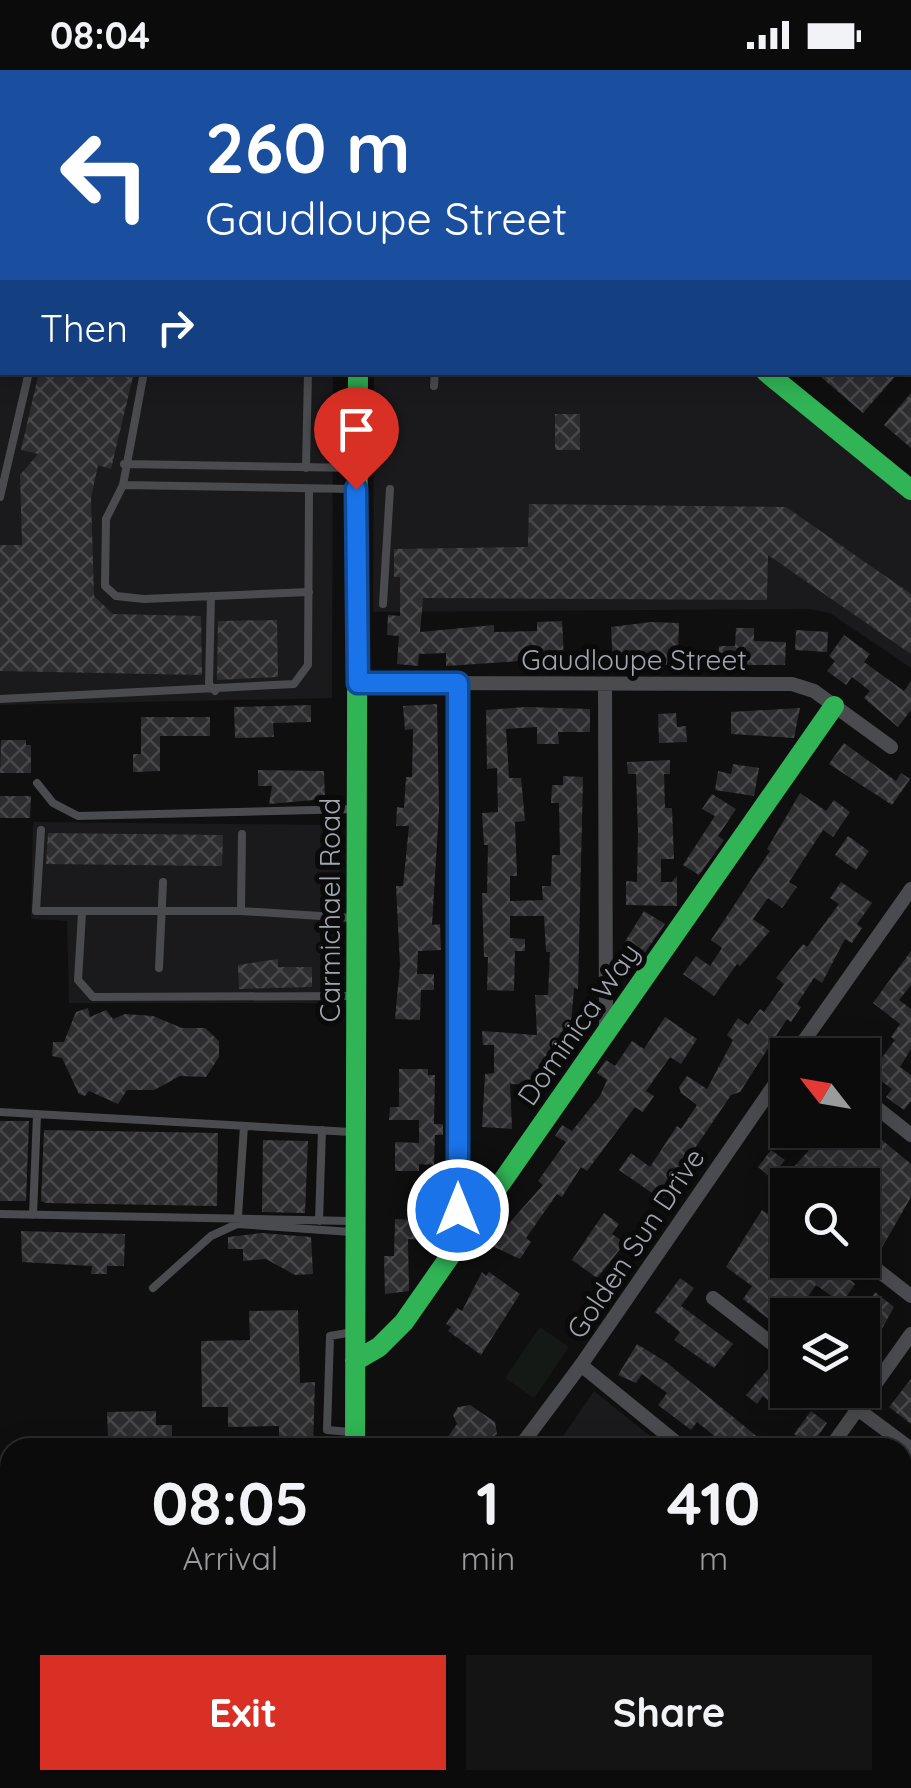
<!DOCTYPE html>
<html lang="en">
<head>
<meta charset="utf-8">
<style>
  body { margin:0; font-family:Quicksand,sans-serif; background:#141415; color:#f1f3f6; height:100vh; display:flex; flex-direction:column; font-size:38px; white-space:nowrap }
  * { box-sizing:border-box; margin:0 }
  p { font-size:32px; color:#9a9b9d }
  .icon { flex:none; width:55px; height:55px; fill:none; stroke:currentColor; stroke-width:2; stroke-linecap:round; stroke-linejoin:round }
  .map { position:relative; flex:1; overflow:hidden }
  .details { position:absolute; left:0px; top:1368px; width:912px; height:352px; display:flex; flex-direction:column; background:#0b0b0c; border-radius:30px 30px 0 0; box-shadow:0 5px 25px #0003,0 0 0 2px #2b2b2d }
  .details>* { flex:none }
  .guide { position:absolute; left:0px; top:0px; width:912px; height:305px; box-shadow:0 5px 25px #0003,0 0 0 2px #2b2b2d; background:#1a4fa0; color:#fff; overflow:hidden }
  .needle { width:65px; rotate:301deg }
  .tools { position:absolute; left:770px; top:968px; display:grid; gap:20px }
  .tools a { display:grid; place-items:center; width:110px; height:110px; border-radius:0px; background:#0b0b0c; box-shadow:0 5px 25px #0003,0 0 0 2px #2b2b2d; font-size:50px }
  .pin { position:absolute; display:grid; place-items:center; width:85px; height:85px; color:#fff; margin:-102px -42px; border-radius:50% 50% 50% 0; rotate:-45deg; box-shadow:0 0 10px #0007 }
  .pin .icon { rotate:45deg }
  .me { position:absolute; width:110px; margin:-55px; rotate:0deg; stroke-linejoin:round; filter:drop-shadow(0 0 8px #0008) }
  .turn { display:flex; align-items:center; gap:35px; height:210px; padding:0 40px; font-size:45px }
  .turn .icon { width:130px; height:130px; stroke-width:2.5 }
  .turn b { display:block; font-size:70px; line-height:85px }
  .then { display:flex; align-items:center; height:95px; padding:0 40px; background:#0003; gap:20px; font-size:38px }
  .eta { display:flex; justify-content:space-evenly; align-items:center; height:170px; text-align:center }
  .eta b { font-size:60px; font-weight:700; line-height:70px }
  .cta { display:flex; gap:20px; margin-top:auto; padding:20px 40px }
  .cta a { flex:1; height:115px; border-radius:0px; background:#d93025; color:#fff; font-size:40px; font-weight:700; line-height:115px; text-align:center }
  .cta a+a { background:#141415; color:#f1f3f6 }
  .status { display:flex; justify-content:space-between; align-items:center; height:70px; padding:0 50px; background:#0b0b0c; direction:ltr }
  .status svg { height:28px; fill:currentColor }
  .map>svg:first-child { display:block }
  .built { fill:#1a1a1c }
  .industrial { fill:url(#industrial-grid) }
  .grass { fill:#151915 }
  .building { fill:url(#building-cross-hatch) }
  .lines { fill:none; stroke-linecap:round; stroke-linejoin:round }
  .path { stroke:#454649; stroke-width:2.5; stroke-dasharray:5 8; stroke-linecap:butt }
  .lane { stroke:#4a4b4e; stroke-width:8 }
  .street { stroke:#4a4b4e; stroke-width:14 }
  .fast { stroke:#30b455; stroke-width:20 }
  .route-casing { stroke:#114b97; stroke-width:25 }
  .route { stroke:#1a73e8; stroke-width:18 }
  .labels { text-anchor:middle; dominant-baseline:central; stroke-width:10; stroke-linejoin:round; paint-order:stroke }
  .street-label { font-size:28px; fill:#a1a5b0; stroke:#0a0a0b }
</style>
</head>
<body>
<div class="status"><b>08:04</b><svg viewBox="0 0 49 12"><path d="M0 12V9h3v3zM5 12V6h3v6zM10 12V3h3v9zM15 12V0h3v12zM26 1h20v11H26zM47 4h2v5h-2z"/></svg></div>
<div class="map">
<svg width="911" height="1718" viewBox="0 0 911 1718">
  <defs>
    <pattern id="industrial-grid" width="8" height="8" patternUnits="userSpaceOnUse" patternTransform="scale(2.5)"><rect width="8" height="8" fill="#1a1a1c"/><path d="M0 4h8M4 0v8" fill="none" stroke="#38383a"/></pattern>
    <pattern id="building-cross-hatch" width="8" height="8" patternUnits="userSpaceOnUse" patternTransform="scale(2.5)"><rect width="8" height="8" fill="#2d2d30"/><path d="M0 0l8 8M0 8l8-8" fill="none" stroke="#48484b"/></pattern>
  </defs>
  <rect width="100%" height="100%" fill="#0f0f10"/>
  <path class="built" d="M 0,0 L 85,0 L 2,2 L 2,302 L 333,303 L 332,628 L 0,635 Z
    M 374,303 L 758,303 L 911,425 L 911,598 L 830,543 L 808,539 L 373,542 Z
    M 33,752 L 340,755 L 337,933 L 69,933 L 67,851 L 31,849 Z
    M 594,1321 L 664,1377 L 555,1378 Z
    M 10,1636 L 10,1710 L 232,1710 L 241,1718 L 0,1718 L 0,1641 Z
    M 382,1710 L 662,1710 L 662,1718 L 381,1718 Z"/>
  <path class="industrial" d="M 0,1484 L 10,1494 L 10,1636 L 0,1641 Z"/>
  <path class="grass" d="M 540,1257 L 569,1277 L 534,1328 L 505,1308 Z"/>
  <path class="building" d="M 39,302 L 134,302 L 111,399 L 98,395 L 91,428 L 94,526 L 113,544 L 201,546 L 202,605 L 0,601 L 0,475 L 22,475 L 20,405 L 38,384 L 21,380 Z
    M 815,302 L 899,302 L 863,343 Z
    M 911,323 L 911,378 L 884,355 Z
    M 555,344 L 580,344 L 580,380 L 555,380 Z
    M 529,434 L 786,437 L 911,524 L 911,584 L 768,485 L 767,530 L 423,528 L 420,562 L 494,555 L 494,562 L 537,561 L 537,552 L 562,551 L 564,588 L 446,596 L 446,583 L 419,584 L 418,596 L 397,594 L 399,566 L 387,565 L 388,545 L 400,546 L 400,507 L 394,507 L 394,479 L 528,477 Z
    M 277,550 L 278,607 L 217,610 L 218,551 Z
    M 651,552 L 679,553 L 678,582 L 668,582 L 667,595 L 613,594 L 611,557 Z
    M 736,558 L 754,558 L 754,571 L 786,572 L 785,595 L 718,595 L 719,576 L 735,576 Z
    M 796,560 L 828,562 L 827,582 L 795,580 Z
    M 844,565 L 870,584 L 864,592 L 904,621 L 911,611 L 911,640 L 898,657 L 864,628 L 870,621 L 852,607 L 846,615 L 827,601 L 835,591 L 829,586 Z
    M 437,634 L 439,740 L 432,855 L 440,854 L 441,880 L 418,881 L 417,904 L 434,904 L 434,920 L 421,920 L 420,950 L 395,949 L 400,895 L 396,816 L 403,816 L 409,756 L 396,756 L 397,737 L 404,738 L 406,707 L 412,707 L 413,659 L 405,660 L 403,636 Z
    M 311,635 L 311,652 L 273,653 L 274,667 L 235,668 L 234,637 Z
    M 526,637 L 590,639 L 590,662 L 558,662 L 559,674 L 537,674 L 537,657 L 506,659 L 509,708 L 521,708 L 525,751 L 515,752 L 517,806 L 510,806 L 510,831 L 543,830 L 542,816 L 551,816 L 552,785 L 560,785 L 559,733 L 551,733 L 552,715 L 563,715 L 563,706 L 583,707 L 578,919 L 574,918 L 568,988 L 553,992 L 552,1015 L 510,1014 L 512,1059 L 482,1057 L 485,1004 L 494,1003 L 494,975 L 483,975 L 482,961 L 537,965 L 535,925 L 548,925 L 550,882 L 546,882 L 544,846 L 510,846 L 510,868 L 525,869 L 525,881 L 515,881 L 514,921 L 487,920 L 488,887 L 484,887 L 482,823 L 487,823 L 488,775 L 484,775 L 482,743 L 498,742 L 497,698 L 487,699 L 486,640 Z
    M 800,638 L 794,668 L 731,664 L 731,642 Z
    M 676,643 L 677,657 L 686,656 L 687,672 L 659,673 L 658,644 Z
    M 141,647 L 210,647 L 210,666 L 160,666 L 160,701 L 133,702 L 133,684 L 141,684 Z
    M 1,670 L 26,670 L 26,675 L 31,675 L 31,703 L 0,703 Z
    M 844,673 L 896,711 L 901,703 L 910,709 L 892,735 L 829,694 Z
    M 670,690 L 670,704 L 664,704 L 665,738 L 672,738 L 674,789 L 661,789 L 661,812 L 672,812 L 677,806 L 677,836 L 626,835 L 626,811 L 637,812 L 638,762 L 636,704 L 628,704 L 627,692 Z
    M 733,694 L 759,698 L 754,726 L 715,720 L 718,701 L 731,704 Z
    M 258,700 L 324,701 L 325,729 L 269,734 L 272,716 L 258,716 Z
    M 800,723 L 826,741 L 834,730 L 850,742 L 833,767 L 823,760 L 789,812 L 797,817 L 782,838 L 768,828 L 753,849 L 770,861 L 740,896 L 737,894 L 714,926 L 683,904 L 696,886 L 710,896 L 722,878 L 711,870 L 770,781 L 767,779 Z
    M 712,724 L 736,739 L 718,766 L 724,770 L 699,805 L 683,795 L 715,746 L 702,739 Z
    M 0,726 L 31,726 L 30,748 L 0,748 Z
    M 48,763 L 223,765 L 222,796 L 46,794 Z
    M 848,766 L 869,781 L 856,800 L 835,785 Z
    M 841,812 L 872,833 L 857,854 L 862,858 L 852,873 L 845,869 L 822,913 L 814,908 L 797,934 L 801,937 L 791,952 L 787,949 L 740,1022 L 731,1025 L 685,1093 L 690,1096 L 662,1130 L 619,1100 L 631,1083 L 650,1097 L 677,1056 L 681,1059 L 697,1035 L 681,1023 L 679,1017 L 687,1006 L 707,1019 L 733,970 L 727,965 L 738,948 L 748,955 L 760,939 L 764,942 L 784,914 L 776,908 L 803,874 L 807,877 L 839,834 L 830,828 Z
    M 644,841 L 665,854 L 637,894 L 627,888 L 633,879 L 624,873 Z
    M 911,881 L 911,915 L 899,930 L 911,939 L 911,979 L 900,997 L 911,1005 L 911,1031 L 904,1040 L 886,1027 L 892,1019 L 862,997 L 862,985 L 837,985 L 848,972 L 877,994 L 895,970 L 891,967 L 900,954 L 873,933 Z
    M 278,889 L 278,897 L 312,897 L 312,917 L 239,919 L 238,895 Z
    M 88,938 L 90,947 L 106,940 L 113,949 L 125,944 L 153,946 L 182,958 L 205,958 L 219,971 L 219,987 L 206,1007 L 180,1006 L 154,1020 L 127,1020 L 118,1034 L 89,1021 L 85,1026 L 79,1024 L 62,988 L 52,986 L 53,972 L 64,972 L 76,942 Z
    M 665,947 L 697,969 L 681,994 L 670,987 L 646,1021 L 654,1026 L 643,1042 L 635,1037 L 587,1101 L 581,1097 L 562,1127 L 557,1124 L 526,1168 L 531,1172 L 520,1189 L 490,1175 L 543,1115 L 538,1111 L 566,1072 L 555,1066 L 562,1055 L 572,1061 L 600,1026 L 607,1010 L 597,1003 L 606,990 L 615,996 L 632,971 L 644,979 Z
    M 399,999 L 428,999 L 428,1005 L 435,1005 L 434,1054 L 443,1054 L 443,1065 L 435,1065 L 434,1095 L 419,1094 L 419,1101 L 395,1101 L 395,1072 L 419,1073 L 419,1050 L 389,1050 L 390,1037 L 399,1037 Z
    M 0,1051 L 29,1051 L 26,1131 L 0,1131 Z
    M 44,1060 L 218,1063 L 217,1136 L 46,1133 L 41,1131 Z
    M 827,1060 L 870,1060 L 911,1094 L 911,1127 L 880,1181 L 872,1175 L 876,1169 L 862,1160 L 862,1115 L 823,1115 L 815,1109 L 812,1113 L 792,1099 Z
    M 263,1070 L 308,1071 L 305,1143 L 262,1142 Z
    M 771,1080 L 785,1090 L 771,1108 L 758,1097 Z
    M 762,1140 L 788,1157 L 788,1190 L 835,1190 L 832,1194 L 855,1214 L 834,1245 L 820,1245 L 833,1227 L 816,1215 L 803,1234 L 818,1245 L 788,1245 L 784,1261 L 743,1229 L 752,1216 L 726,1197 Z
    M 604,1143 L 619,1154 L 612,1164 L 625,1173 L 597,1208 L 572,1190 Z
    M 395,1149 L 421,1150 L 420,1170 L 408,1169 L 409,1221 L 385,1224 L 384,1186 L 394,1186 Z
    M 21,1161 L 125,1164 L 124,1196 L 107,1196 L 107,1204 L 91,1204 L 92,1196 L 22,1192 Z
    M 262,1163 L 311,1167 L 313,1204 L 295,1205 L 266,1189 L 243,1191 L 243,1179 L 228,1179 L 228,1167 Z
    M 482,1202 L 486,1206 L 489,1202 L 520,1224 L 481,1285 L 448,1261 L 451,1257 L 446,1254 L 457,1238 L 462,1241 Z
    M 680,1208 L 694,1218 L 681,1236 L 733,1274 L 714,1298 L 674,1270 L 680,1262 L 655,1242 Z
    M 875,1222 L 894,1237 L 874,1273 L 862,1265 L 862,1246 Z
    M 298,1240 L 300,1313 L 315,1312 L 313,1378 L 279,1378 L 279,1356 L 228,1357 L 228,1337 L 202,1337 L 201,1271 L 250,1270 L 249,1241 Z
    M 637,1274 L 666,1292 L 771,1378 L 720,1378 L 715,1373 L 718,1369 L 697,1352 L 691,1360 L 658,1335 L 667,1323 L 642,1304 L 636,1313 L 618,1305 Z
    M 768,1299 L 787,1315 L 771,1333 L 763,1326 L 757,1334 L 746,1325 Z
    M 911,1309 L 911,1354 L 889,1337 Z
    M 470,1335 L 495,1352 L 497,1364 L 478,1378 L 440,1378 L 457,1354 L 453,1345 L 458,1337 Z
    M 156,1341 L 156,1355 L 172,1355 L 172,1370 L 108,1367 L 107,1342 Z
    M 811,1341 L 827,1353 L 811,1376 L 794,1364 Z"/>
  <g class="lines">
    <path class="path" d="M 0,1489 L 10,1497
      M 301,1710 L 322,1718"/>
    <path class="lane" d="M 271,0 L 279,2
      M 91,2 L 91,0
      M 144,302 L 123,415 L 106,449 L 105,516 L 116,526 L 144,529 L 309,522
      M 434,316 L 435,302
      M 124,394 L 355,398
      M 306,398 L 308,302
      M 123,415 L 352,419
      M 0,427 L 29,302
      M 211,526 L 209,614 L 215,621
      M 383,534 L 390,419
      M 0,629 L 294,614 L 308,595 L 309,421
      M 37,713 L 53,733 L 78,746 L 355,739
      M 41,760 L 36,841 L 241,841 L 352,848
      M 241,841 L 242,764
      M 82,843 L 78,910 L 93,927 L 352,926
      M 159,898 L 163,812
      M 0,1042 L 351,1062
      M 0,1144 L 350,1151
      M 33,1145 L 37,1044
      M 238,1146 L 244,1056
      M 319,1151 L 322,1060
      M 153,1218 L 211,1166 L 237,1154 L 351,1162
      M 351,1362 L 327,1360 L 330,1266 L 353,1262"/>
    <path class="street" d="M 643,0 L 644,2
      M 910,30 L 911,30
      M 910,219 L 911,220
      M 358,613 L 792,614 L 814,621 L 891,677
      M 457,613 L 458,1172
      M 605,616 L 606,960
      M 794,985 L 911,819
      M 862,1026 L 911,1065
      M 784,1128 L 788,1130
      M 862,1188 L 911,1226
      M 713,1228 L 788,1286
      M 581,1295 L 683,1378
      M 832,1320 L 911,1379
      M 519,1378 L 581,1295 L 788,995
      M 830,1378 L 911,1264
      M 902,1558 L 911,1565
      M 673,1718 L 673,1710
      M 818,1718 L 818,1710"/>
    <path class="fast" d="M 340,0 L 342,2
      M 383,0 L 386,2
      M 407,0 L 410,2
      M 766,302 L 911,420
      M 355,1291 L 379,1277 L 404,1252 L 834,636
      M 355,1378 L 358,302
      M 353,1710 L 353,1718"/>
  </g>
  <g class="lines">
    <g class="route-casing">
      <path id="route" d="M 356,419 L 358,613 L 458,613 L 458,1140"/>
    </g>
    <use href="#route" class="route"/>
  </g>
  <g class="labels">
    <g class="street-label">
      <text x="634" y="589">Gaudloupe Street</text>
      <text transform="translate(329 840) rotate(-90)">Carmichael Road</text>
      <text transform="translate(578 954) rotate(-55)">Dominica Way</text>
      <text transform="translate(635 1173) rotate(-56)">Golden Sun Drive</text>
    </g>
  </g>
</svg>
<div class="tools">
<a><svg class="needle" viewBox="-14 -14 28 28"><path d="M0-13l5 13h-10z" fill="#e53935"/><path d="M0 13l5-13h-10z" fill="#9a9b9d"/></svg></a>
<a><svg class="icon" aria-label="search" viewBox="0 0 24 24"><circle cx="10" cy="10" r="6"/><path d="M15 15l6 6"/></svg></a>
<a><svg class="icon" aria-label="layers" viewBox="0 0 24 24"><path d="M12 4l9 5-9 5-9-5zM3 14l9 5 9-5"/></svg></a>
</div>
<div class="pin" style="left:356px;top:419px;background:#d93025"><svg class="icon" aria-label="arrive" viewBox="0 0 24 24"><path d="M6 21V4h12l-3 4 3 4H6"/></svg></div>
<svg class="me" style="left:458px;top:1140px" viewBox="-20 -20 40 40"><circle r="17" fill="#1a73e8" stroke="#fff" stroke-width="3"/><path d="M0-11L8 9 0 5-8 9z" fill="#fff"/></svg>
<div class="guide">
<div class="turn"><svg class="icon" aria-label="left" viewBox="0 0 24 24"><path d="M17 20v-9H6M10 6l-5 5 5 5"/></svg><div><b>260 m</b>Gaudloupe Street</div></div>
<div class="then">Then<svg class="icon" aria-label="right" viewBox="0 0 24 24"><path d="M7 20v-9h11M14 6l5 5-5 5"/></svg></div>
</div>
<section class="details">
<div class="eta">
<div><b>08:05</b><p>Arrival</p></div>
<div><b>1</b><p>min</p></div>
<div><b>410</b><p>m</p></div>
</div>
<div class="cta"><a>Exit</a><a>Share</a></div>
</section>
</div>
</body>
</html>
